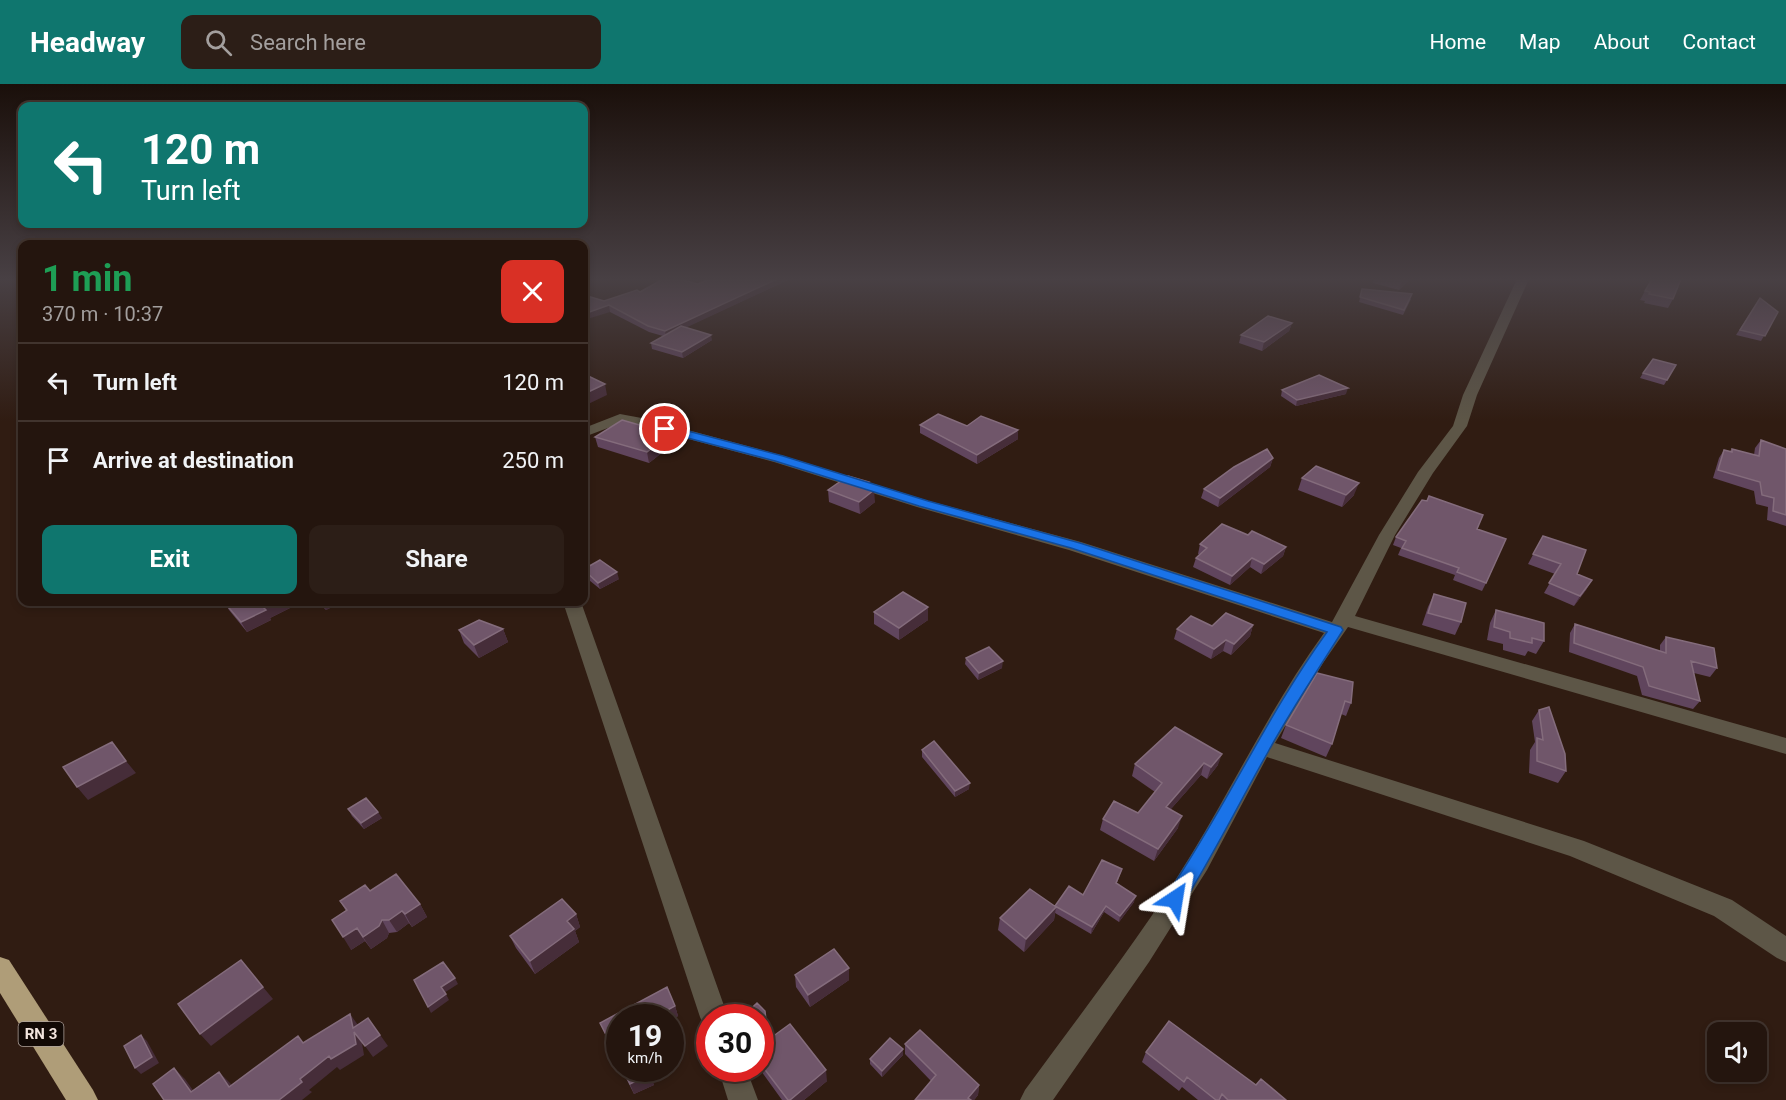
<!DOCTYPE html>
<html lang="en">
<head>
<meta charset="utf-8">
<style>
  body { margin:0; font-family:Roboto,sans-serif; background:#2c1e17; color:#f1f3f6; height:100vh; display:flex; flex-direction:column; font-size:22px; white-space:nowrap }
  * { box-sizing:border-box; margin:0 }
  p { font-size:20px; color:#a39f9e }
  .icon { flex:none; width:33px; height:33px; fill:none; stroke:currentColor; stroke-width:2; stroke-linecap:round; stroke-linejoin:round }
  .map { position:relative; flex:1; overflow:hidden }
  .details { position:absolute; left:18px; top:156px; width:570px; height:366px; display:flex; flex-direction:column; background:#24150e; border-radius:12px; box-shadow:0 3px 9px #0003,0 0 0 2px #41342e }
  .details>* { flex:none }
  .top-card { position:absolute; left:18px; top:18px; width:570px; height:126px; border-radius:12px; box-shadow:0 3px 9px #0003,0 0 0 2px #41342e; background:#0f766e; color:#fff; overflow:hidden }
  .buttons { position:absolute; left:1707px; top:938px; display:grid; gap:12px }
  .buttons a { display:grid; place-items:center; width:60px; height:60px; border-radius:12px; background:#24150e; box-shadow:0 3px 9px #0003,0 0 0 2px #41342e; font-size:30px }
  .speed { position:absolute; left:606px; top:920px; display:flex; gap:12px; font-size:30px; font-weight:700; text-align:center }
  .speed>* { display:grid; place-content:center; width:78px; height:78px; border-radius:50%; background:#24150e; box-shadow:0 3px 9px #0003,0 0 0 2px #41342e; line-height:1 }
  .speed small { font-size:15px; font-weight:400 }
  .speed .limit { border:9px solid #d22; background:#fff; color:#111 }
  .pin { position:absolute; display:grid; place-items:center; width:51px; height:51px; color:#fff; margin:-26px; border:3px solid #fff; border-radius:50%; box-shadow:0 2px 6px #0007 }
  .me { position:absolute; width:66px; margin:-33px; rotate:33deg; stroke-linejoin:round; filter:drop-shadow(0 0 4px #0008) }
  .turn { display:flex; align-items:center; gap:21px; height:126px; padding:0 24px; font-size:27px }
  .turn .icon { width:78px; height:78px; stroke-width:2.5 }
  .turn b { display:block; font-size:42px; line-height:51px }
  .round { display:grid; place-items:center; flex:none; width:63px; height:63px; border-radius:12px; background:#2c1e17 }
  .head { display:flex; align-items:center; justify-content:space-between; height:102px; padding:0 24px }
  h1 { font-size:36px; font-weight:700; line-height:45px; color:#1e9e55 }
  .primary-button { display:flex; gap:12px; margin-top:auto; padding:12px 24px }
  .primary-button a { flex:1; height:69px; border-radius:12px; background:#0f766e; color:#fff; font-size:24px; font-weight:700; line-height:69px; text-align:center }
  .primary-button a+a { background:#2c1e17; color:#f1f3f6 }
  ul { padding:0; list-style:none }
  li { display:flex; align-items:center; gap:18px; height:78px; padding:0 24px; border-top:2px solid #41342e }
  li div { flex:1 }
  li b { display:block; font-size:22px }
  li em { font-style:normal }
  header { display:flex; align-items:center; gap:36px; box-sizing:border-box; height:84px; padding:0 30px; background:#0f766e; color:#fff }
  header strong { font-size:28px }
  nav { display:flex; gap:33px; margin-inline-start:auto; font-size:21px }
  .search { width:420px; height:54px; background:#2c1e17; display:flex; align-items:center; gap:15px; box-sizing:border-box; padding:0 21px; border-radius:12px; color:#a39f9e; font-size:22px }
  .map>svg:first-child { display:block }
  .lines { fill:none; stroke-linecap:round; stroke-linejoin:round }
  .street { fill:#5d5647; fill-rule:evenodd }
  .highway { fill:#af9d78; fill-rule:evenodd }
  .wall { fill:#60455d }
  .shaded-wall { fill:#462d39 }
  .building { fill:#70566a; stroke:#846c7c; stroke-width:1.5 }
  .route { fill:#1a73e8; stroke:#114b97; stroke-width:1.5 }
  .labels { text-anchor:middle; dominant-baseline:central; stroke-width:4.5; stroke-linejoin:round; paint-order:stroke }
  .shield { fill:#120905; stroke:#afa29c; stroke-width:1.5 }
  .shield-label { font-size:15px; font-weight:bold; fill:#f2e4dd }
</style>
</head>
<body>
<header>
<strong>Headway</strong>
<div class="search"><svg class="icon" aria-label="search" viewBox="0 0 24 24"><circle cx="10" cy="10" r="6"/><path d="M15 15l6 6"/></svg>Search here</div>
<nav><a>Home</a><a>Map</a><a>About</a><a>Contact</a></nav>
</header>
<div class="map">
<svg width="1786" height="1016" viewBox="0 0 1786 1016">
  <rect width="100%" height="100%" fill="#301c12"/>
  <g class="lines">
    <path class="street" d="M 1517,195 L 1529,195 L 1477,311 L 1467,342 L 1433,389 L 1395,451 L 1355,532 L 1786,654 L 1786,670 L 1348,543 L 1323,579 L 1275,659 L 1584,757 L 1732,816 L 1786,852 L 1786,878 L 1777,874 L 1714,832 L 1570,772 L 1267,673 L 1207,786 L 1149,878 L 1053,1016 L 1020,1016 L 1025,1006 C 1081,929 1141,853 1191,771 C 1236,697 1273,619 1324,549 L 1069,466 L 917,423 L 774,378 L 640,342 L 621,339 L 584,353 L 584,344 L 620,330 L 647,335 L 784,372 L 929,417 L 1081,458 L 1332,538 L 1379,451 L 1418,388 L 1453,342 L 1463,311 Z
      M 563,518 L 581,518 L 728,933 L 710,933 L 710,945 L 704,942 L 700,933 Z
      M 718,984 L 746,984 L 758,1016 L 728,1016 Z"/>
    <path class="highway" d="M 0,873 L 9,876 L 93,1006 L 98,1016 L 66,1016 L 0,909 Z"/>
  </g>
  <path class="wall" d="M 710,195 L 790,195 L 686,243 L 712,256 L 683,274 L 652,265 L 651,259 L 663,252 L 649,248 L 610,228 L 604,217 L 640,208 L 698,200 Z
    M 1374,195 L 1410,195 L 1399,206 L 1373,199 Z
    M 1362,205 L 1411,215 L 1403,231 L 1359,218 Z
    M 1645,207 L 1673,215 L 1668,224 L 1644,219 L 1645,217 L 1640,216 Z
    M 1760,214 L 1778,228 L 1761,257 L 1736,251 Z
    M 1292,239 L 1289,247 L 1262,267 L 1239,259 L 1241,251 Z
    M 1676,281 L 1664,301 L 1640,294 L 1643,289 Z
    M 1282,306 L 1346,310 L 1296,322 L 1281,312 Z
    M 920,341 L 967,342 L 1018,355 L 977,380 L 920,349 Z
    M 595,353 L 673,360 L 649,379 L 598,363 Z
    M 1761,356 L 1786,365 L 1786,442 L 1767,436 L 1768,423 L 1756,420 L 1754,407 L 1713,394 L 1719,374 L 1724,366 L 1730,367 L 1732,365 L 1754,371 L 1755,364 Z
    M 1273,374 L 1270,383 L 1218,423 L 1201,414 L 1204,405 Z
    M 1302,394 L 1354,411 L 1342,423 L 1298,406 Z
    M 869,404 L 875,418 L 860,430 L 829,418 L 828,406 Z
    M 1477,445 L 1486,499 L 1482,507 L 1453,496 L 1455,491 L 1398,471 L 1401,464 L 1393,461 L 1396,453 Z
    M 1248,451 L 1286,463 L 1283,472 L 1261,490 L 1250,483 L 1230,501 L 1193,483 L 1196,474 L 1199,470 L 1198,470 L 1200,460 Z
    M 1543,452 L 1577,490 L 1592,496 L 1586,506 L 1574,522 L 1544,509 L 1555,490 L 1528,480 Z
    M 584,485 L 619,495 L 600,505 L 584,492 Z
    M 1434,510 L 1461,538 L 1455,551 L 1422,541 L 1428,523 Z
    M 224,518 L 302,518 L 270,534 L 271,536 L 247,548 L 229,526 Z
    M 318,518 L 342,518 L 326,526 Z
    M 928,523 L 928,536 L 899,556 L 874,540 L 874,528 Z
    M 1496,526 L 1544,557 L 1536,570 L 1528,567 L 1525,572 L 1503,566 L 1503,560 L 1487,556 L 1490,539 Z
    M 1575,540 L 1660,567 L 1660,561 L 1666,553 L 1717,584 L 1710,593 L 1694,589 L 1700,617 L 1693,625 L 1642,611 L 1637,592 L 1569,568 L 1570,549 Z
    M 1253,541 L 1250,552 L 1231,571 L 1223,567 L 1211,575 L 1174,555 L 1177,545 L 1212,542 Z
    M 503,545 L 508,558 L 479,574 L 464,559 L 459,546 Z
    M 966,574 L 1002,584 L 978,596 L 965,580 Z
    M 1317,589 L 1351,619 L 1346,632 L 1341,630 L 1332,660 L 1326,673 L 1281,654 L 1286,641 Z
    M 1539,626 L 1566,687 L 1558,699 L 1529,689 L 1530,666 L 1535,658 L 1532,637 Z
    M 1175,643 L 1218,681 L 1207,695 L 1201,691 L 1170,726 L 1178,744 L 1154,777 L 1100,746 L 1103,735 L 1138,729 L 1155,708 L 1132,692 L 1135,680 Z
    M 922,666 L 969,705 L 955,713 L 922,673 Z
    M 348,725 L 382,734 L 364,745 L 352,732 Z
    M 1122,785 L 1117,799 L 1134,818 L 1119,838 L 1104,828 L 1091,850 L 1055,829 L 1054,836 L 1024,868 L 998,846 L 1000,834 L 1055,822 L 1083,811 Z
    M 370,807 L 420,820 L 427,833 L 412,843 L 409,839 L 397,848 L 389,849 L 387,854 L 371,865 L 365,857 L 351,866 L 346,827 L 340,817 Z
    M 576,830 L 580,843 L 575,847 L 579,858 L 535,890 L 516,864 L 510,852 Z
    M 795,891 L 849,896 L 810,923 L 796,903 Z
    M 667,903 L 675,922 L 678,932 L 670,937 L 670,933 L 620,933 L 620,980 L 600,939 Z
    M 760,933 L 767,938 L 769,956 L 827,997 L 804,1016 L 782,1016 L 759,984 L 760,984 Z
    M 905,960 L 979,1001 L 978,1011 L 974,1016 L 915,1016 L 931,997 L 905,970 Z
    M 903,965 L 903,971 L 882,993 L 870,980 L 870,975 Z
    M 1146,968 L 1256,1001 L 1286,1016 L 1198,1016 L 1182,1003 L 1179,1007 L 1142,978 Z
    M 621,984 L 646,984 L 654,1001 L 634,1010 Z"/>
  <path class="shaded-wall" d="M 777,195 L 790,195 L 666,253 L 665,247 Z
    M 1403,195 L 1410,195 L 1399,206 L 1402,196 Z
    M 609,221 L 610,228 L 584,236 L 584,230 Z
    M 1292,239 L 1289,247 L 1262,267 L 1264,258 Z
    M 711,251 L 712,256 L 683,274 L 682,268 Z
    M 605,300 L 607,311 L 584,322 L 584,310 Z
    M 1348,304 L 1346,310 L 1296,322 L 1297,316 Z
    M 1018,346 L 1018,355 L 977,380 L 977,371 Z
    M 671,350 L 673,360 L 649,379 L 647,368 Z
    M 1273,374 L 1270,383 L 1218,423 L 1220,414 Z
    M 1359,399 L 1354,411 L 1342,423 L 1346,411 Z
    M 874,406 L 875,418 L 860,430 L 859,418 Z
    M 1286,463 L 1283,472 L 1261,490 L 1264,480 Z
    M 1252,474 L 1250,483 L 1230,501 L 1232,492 Z
    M 617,488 L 619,495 L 600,505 L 598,499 Z
    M 1592,496 L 1586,506 L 1574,522 L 1580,512 Z
    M 277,518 L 302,518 L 270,534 L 271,536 L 247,548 L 241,538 Z
    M 327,518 L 342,518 L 326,526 L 323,520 Z
    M 928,523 L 928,536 L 899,556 L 899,544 Z
    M 1253,541 L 1250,552 L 1231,571 L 1234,560 Z
    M 503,545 L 508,558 L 479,574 L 474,561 Z
    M 1226,556 L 1223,567 L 1211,575 L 1214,565 Z
    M 1003,577 L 1002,584 L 978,596 L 979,589 Z
    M 1222,670 L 1218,681 L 1207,695 L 1211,683 Z
    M 126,677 L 136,689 L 88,716 L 77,703 Z
    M 1204,679 L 1201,691 L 1162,735 L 1166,723 Z
    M 970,699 L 969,705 L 955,713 L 955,707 Z
    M 378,728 L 382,734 L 364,745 L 361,739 Z
    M 1182,732 L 1178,744 L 1154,777 L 1158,765 Z
    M 1136,812 L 1134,818 L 1119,838 L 1120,832 Z
    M 420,820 L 427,833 L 412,843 L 405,830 Z
    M 1106,822 L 1104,828 L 1091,850 L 1092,843 Z
    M 1056,823 L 1054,836 L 1024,868 L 1026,855 Z
    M 402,827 L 409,839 L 397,848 L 389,836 Z
    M 576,830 L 580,843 L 575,847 L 579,858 L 535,890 L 530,877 L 567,837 Z
    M 382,836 L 389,849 L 387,854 L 371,865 L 363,853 Z
    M 357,844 L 365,857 L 351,866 L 343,853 Z
    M 849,884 L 849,896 L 810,923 L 808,911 Z
    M 455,894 L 458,900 L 444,909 L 441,903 Z
    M 263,903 L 273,915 L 211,962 L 200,950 Z
    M 446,910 L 449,916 L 431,929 L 428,923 Z
    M 675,922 L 678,932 L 670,937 L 670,933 L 655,933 Z
    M 350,930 L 358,941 L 353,944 Z
    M 376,945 L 388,962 L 373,973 L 365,962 Z
    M 354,948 L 362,959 L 364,971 L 340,986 L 337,983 L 309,1006 L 312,1008 L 302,1016 L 279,1016 L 300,995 L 329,972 Z
    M 141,951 L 147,957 L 159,979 L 141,990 L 135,984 Z
    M 903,965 L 903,971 L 882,993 L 882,987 Z
    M 174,984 L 185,995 L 200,1016 L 191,1008 Z
    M 826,986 L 827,997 L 804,1016 L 790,1016 Z
    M 219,988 L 230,999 L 240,1013 L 229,1003 Z
    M 650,990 L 654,1001 L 634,1010 L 630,1000 Z
    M 979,1001 L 978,1011 L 974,1016 L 968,1016 L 968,1014 Z"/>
  <path class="building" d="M 663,195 L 679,195 L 698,200 L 710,195 L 777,195 L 665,247 L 648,242 L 609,221 L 584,230 L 584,211 L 604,217 L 637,206 L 640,208 Z
    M 1652,195 L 1681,195 L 1673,215 L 1649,210 L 1650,208 L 1645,207 Z
    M 1362,205 L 1412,210 L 1404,226 L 1360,213 Z
    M 1760,214 L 1778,228 L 1765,252 L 1740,246 Z
    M 1268,232 L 1292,239 L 1264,258 L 1241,251 Z
    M 681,242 L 711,251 L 682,268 L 651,259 Z
    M 1653,275 L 1676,281 L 1667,296 L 1643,289 Z
    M 584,290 L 605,300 L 584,310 Z
    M 1319,291 L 1348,304 L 1297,316 L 1282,306 Z
    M 938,330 L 967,342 L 981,332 L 1018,346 L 977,371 L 920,341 Z
    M 622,336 L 671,350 L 647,368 L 595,353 Z
    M 1761,356 L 1786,365 L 1786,431 L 1773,427 L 1774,414 L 1762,411 L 1760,398 L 1718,386 L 1724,366 L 1732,368 L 1732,365 L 1759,372 Z
    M 1267,365 L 1273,374 L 1220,414 L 1204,405 L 1234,383 Z
    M 1316,382 L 1359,399 L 1346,411 L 1302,394 Z
    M 848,392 L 869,398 L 864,402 L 874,406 L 859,418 L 828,406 Z
    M 1429,412 L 1483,431 L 1477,445 L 1506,455 L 1486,499 L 1457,488 L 1459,484 L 1402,464 L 1406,457 L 1396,453 L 1422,416 L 1427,417 Z
    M 1222,440 L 1248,451 L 1252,447 L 1286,463 L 1264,480 L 1252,474 L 1232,492 L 1196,474 L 1207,464 L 1200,460 Z
    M 1543,452 L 1586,466 L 1577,490 L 1592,496 L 1580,512 L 1549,499 L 1561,480 L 1533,470 Z
    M 600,476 L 617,488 L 598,499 L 584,486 L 584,485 Z
    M 903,508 L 928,523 L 899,544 L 874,528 Z
    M 1434,510 L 1466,519 L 1461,538 L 1428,529 Z
    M 224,518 L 277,518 L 264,524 L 266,526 L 241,538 Z
    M 1496,526 L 1544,539 L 1544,557 L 1532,554 L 1532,559 L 1510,554 L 1510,548 L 1494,543 Z
    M 1226,529 L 1253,541 L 1234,560 L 1226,556 L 1214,565 L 1177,545 L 1191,532 L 1212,542 Z
    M 479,536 L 503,545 L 474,561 L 459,546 Z
    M 1575,540 L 1666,569 L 1666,553 L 1714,564 L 1717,584 L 1691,577 L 1700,617 L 1649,602 L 1643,583 L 1574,559 Z
    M 989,563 L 1003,577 L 979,589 L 966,574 Z
    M 1317,589 L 1353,598 L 1351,619 L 1345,617 L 1332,660 L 1286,641 Z
    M 1549,623 L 1565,670 L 1566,687 L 1537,677 L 1537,654 L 1543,656 L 1539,626 Z
    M 1175,643 L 1222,670 L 1211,683 L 1204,679 L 1166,723 L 1182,732 L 1158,765 L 1103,735 L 1114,717 L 1138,729 L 1162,699 L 1135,680 Z
    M 934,657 L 970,699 L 955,707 L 922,666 Z
    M 112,658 L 126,677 L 77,703 L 63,683 Z
    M 366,714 L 378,728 L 361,739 L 348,725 Z
    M 1102,776 L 1122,785 L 1116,799 L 1136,812 L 1120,832 L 1106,822 L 1092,843 L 1055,822 L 1069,802 L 1083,811 Z
    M 396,790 L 420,820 L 405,830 L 402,827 L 389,836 L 382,836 L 379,842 L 363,853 L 357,844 L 343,853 L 332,836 L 347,826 L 340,817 L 365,801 L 370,807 Z
    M 1030,805 L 1056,823 L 1026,855 L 1000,834 Z
    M 562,815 L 576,830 L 567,837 L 574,845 L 530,877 L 510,852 Z
    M 834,865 L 849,884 L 808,911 L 795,891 Z
    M 241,876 L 263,903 L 200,950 L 178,920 Z
    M 443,878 L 455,894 L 441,903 L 446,910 L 428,923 L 414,896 Z
    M 667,903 L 675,922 L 655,933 L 620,933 L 620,978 L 600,939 Z
    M 757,919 L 765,927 L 768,956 L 790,940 L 826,986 L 790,1016 L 788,1016 L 760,979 L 760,933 L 742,933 Z
    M 350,930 L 353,944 L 368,934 L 380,951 L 365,962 L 354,948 L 356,960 L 331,975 L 329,972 L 300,995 L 302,998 L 279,1016 L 164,1016 L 153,1000 L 174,984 L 191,1008 L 219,988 L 229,1003 L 298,952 L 303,959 Z
    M 1169,937 L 1256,1001 L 1261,995 L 1286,1016 L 1228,1016 L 1222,1010 L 1219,1016 L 1216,1016 L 1187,993 L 1184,998 L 1146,968 Z
    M 920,946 L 979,1001 L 968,1014 L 971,1016 L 915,1016 L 936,991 L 905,960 Z
    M 141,951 L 152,973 L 135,984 L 124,962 Z
    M 890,954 L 903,965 L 882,987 L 870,975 Z
    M 622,984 L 646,984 L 650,990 L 630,1000 Z"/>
  <linearGradient id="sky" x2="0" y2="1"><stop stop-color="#1a0f0a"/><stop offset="0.58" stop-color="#484044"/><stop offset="1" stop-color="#484044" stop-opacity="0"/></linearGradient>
  <rect width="1786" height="337" fill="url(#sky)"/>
  <path class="route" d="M 665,341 L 783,372 L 928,417 L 1080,459 L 1341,543 L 1343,546 C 1318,586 1291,626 1268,668 C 1239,719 1213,772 1182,821 L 1175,824 L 1168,821 L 1166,815 L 1168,809 C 1225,725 1267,631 1327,548 L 1071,464 L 919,422 L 775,377 L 661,347 L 661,342 Z"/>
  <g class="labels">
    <rect class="shield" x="18.5" y="938" width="45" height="24" rx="4.5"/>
    <g class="shield-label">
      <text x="41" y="950">RN 3</text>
    </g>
  </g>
</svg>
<div class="buttons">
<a><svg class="icon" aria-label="sound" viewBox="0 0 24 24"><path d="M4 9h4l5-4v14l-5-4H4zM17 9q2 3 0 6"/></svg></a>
</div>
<div class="speed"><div>19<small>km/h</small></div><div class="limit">30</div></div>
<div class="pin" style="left:665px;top:345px;background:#d93025"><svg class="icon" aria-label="arrive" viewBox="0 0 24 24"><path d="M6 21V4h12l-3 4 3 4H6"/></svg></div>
<svg class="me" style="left:1175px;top:815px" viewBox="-20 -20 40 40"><path d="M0-17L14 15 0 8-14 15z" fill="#1a73e8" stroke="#fff" stroke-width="4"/></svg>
<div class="top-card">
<div class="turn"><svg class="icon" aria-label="left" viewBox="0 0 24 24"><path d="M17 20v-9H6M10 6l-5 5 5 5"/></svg><div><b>120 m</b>Turn left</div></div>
</div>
<section class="details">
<div class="head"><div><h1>1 min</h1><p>370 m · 10:37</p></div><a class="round" style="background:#d93025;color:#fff"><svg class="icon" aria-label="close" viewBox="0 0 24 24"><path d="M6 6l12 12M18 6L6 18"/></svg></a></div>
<ul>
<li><svg class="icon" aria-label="left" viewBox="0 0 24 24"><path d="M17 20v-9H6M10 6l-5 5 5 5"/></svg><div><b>Turn left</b></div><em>120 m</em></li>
<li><svg class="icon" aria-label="arrive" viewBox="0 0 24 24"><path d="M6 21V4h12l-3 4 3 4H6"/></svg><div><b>Arrive at destination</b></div><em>250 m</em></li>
</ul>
<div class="primary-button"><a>Exit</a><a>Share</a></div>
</section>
</div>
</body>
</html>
